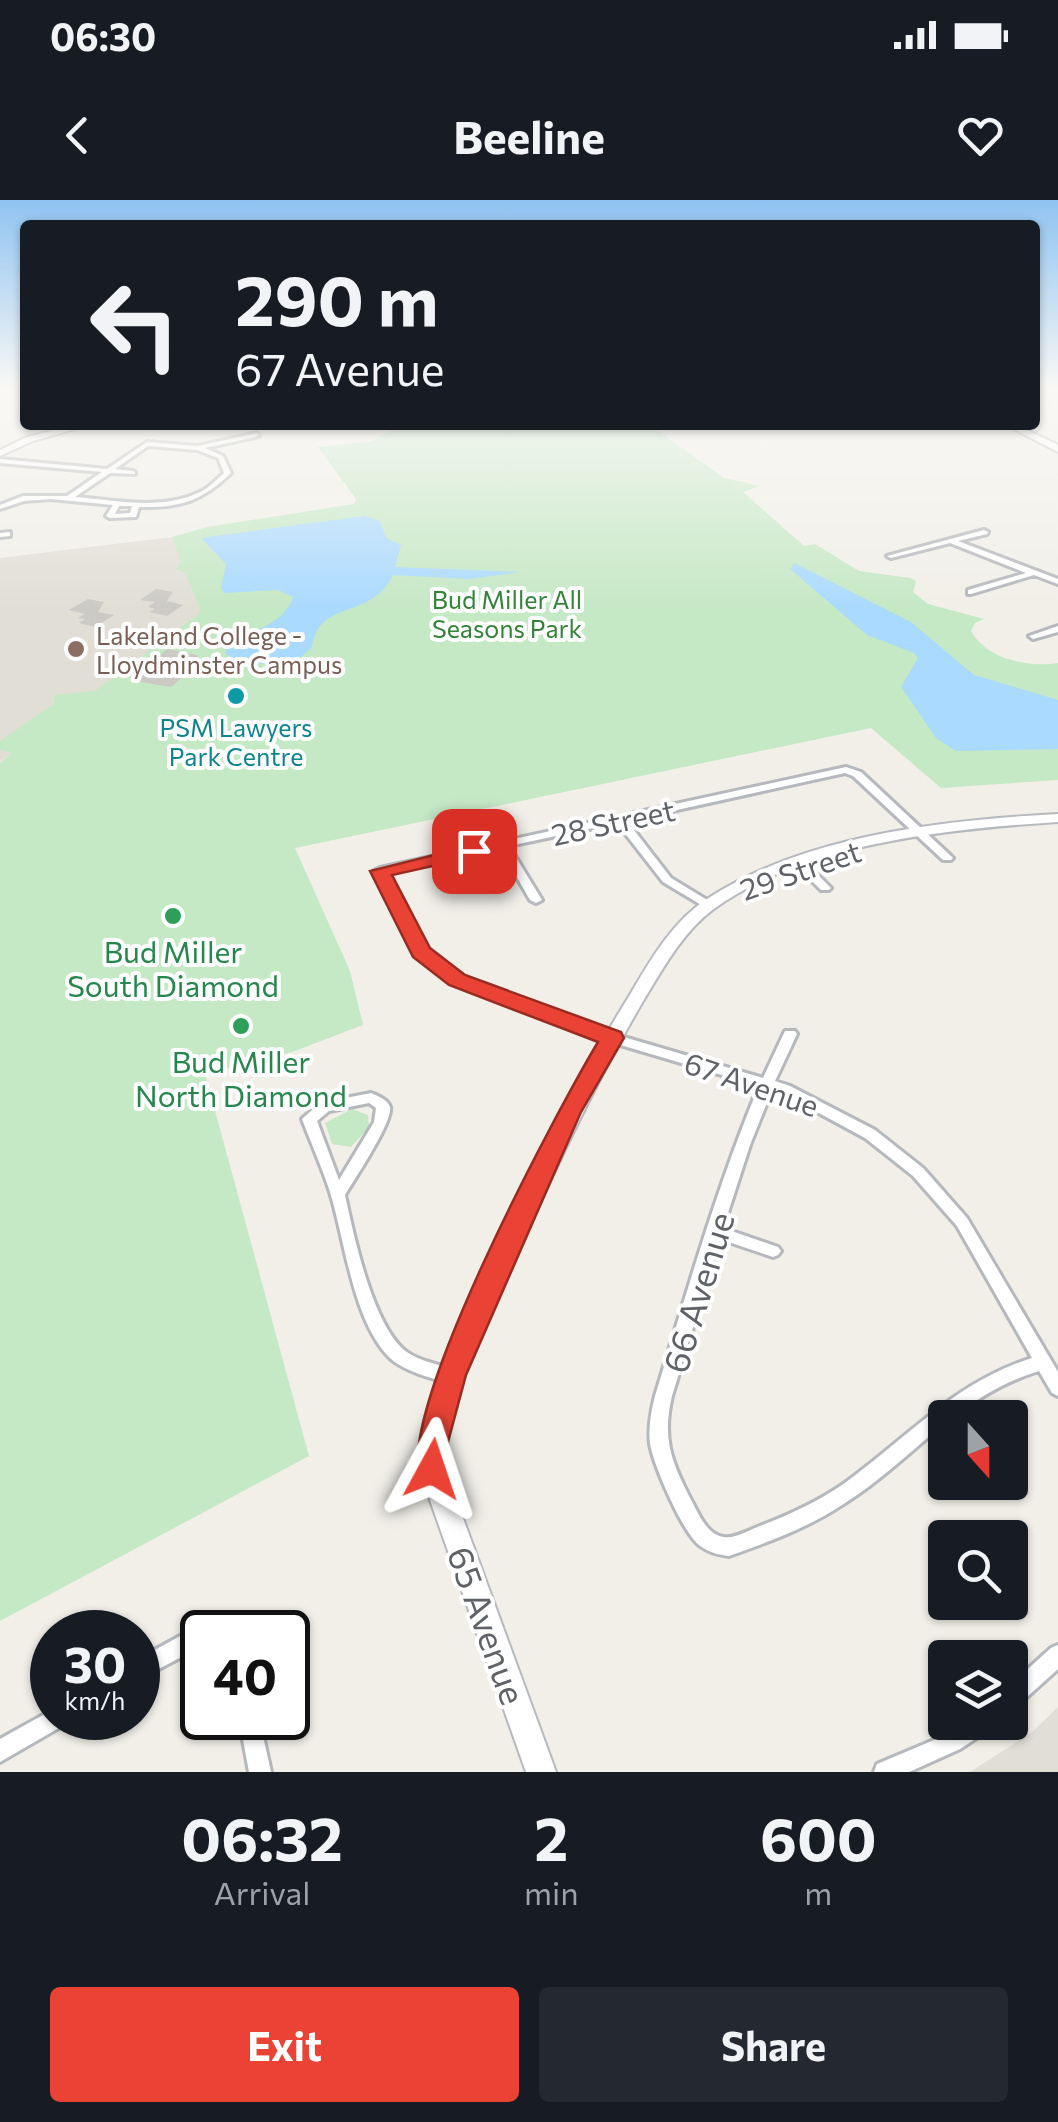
<!DOCTYPE html>
<html lang="en">
<head>
<meta charset="utf-8">
<style>
  body { margin:0; font-family:Commissioner,sans-serif; background:#242831; color:#f1f3f6; height:100vh; display:flex; flex-direction:column; font-size:38px; white-space:nowrap }
  * { box-sizing:border-box; margin:0 }
  p { font-size:32px; color:#9ea1a6 }
  .icon { flex:none; width:55px; height:55px; fill:none; stroke:currentColor; stroke-width:2; stroke-linecap:round; stroke-linejoin:round }
  .map { position:relative; height:1572px; overflow:hidden }
  .details { display:flex; flex-direction:column; background:#171b24; flex:1 }
  .details>* { flex:none }
  .guide { position:absolute; left:20px; top:20px; width:1020px; height:210px; border-radius:10px; box-shadow:0 2px 8px #0004; background:#171b24; color:#f1f3f6; overflow:hidden }
  .needle { width:65px; rotate:159deg }
  .tools { position:absolute; left:928px; top:1200px; display:grid; gap:20px }
  .tools a { display:grid; place-items:center; width:100px; height:100px; border-radius:10px; background:#171b24; box-shadow:0 2px 8px #0004; font-size:50px }
  .speed { position:absolute; left:30px; top:1410px; display:flex; gap:20px; font-size:50px; font-weight:700; text-align:center }
  .speed>* { display:grid; place-content:center; width:130px; height:130px; border-radius:50%; background:#171b24; box-shadow:0 2px 8px #0004; line-height:1 }
  .speed small { font-size:25px; font-weight:400 }
  .speed .limit { border:5px solid #111; border-radius:15px; background:#fff; color:#111 }
  .pin { position:absolute; display:grid; place-items:center; width:85px; height:85px; color:#fff; margin:-42px; border-radius:20px; box-shadow:0 5px 15px #0006 }
  .me { position:absolute; width:110px; margin:-55px; rotate:5deg; stroke-linejoin:round; filter:drop-shadow(0 0 8px #0008) }
  .turn { display:flex; align-items:center; gap:35px; height:210px; padding:0 50px; font-size:45px }
  .turn .icon { width:130px; height:130px; stroke-width:2.5 }
  .turn b { display:block; font-size:70px; line-height:85px }
  .eta { display:flex; justify-content:space-evenly; align-items:center; height:170px; text-align:center }
  .eta b { font-size:60px; font-weight:700; line-height:70px }
  .primary-button { display:flex; gap:20px; margin-top:auto; padding:20px 50px }
  .primary-button a { flex:1; height:115px; border-radius:10px; background:#ea4335; color:#fff; font-size:40px; font-weight:700; line-height:115px; text-align:center }
  .primary-button a+a { background:#242831; color:#f1f3f6 }
  .status { display:flex; justify-content:space-between; align-items:center; height:70px; padding:0 50px; background:#171b24; direction:ltr }
  .status svg { height:28px; fill:currentColor }
  header { display:flex; justify-content:space-between; align-items:center; height:130px; padding:0 50px; background:#171b24; font-size:45px; font-weight:700 }
  .map>svg:first-child { display:block }
  .education { fill:#e1ded6 }
  .green { fill:#c5e8c5 }
  .water { fill:#aadaff }
  .building { fill:#cccac5 }
  .lines { fill:none; stroke-linecap:round; stroke-linejoin:round }
  .street-casing { stroke:#b5b8bc; stroke-width:6 }
  .secondary-casing { stroke:#b6babf; stroke-width:4 }
  .street { fill:#fff; fill-rule:evenodd }
  .secondary { fill:#fff; fill-rule:evenodd }
  .route { fill:#ea4335; stroke:#982c22; stroke-width:2.5 }
  .education-dot { fill:#8d6e63; stroke:#fff; stroke-width:4 }
  .culture-dot { fill:#0f9aa8; stroke:#fff; stroke-width:4 }
  .leisure-dot { fill:#2e9e5b; stroke:#fff; stroke-width:4 }
  .labels { text-anchor:middle; dominant-baseline:central; stroke-width:8; stroke-linejoin:round; paint-order:stroke }
  .far-park-label { font-size:25px; fill:#348238; stroke:#fff }
  .far-education-label { font-size:25px; fill:#785e54; stroke:#fff; text-anchor:start }
  .far-culture-label { font-size:25px; fill:#0d838f; stroke:#fff }
  .street-label { font-size:30px; fill:#5f6368; stroke:#fff }
  .leisure-label { font-size:30px; fill:#27864d; stroke:#fff }
  .near-street-label { font-size:35px; fill:#5f6368; stroke:#fff }
</style>
</head>
<body>
<div class="status"><b>06:30</b><svg viewBox="0 0 49 12"><path d="M0 12V9h3v3zM5 12V6h3v6zM10 12V3h3v9zM15 12V0h3v12zM26 1h20v11H26zM47 4h2v5h-2z"/></svg></div>
<header><svg class="icon" aria-label="back" viewBox="0 0 24 24"><path d="M15 5l-7 7 7 7"/></svg>Beeline<svg class="icon" aria-label="heart" viewBox="0 0 24 24"><path d="M12 20l-8-8c-3-5 5-10 8-4 3-6 11-1 8 4z"/></svg></header>
<div class="map">
<svg width="1058" height="1572" viewBox="0 0 1058 1572">
  <rect width="100%" height="100%" fill="#f1efe8"/>
  <path class="education" d="M 172,337 L 202,414 L 0,562 L 0,358 Z
    M 1058,1507 L 1058,1572 L 970,1572 L 1031,1533 Z"/>
  <path class="green" d="M 650,225 L 724,278 L 760,286 L 743,292 L 804,346 L 815,344 L 859,371 L 910,378 L 916,381 L 913,392 L 928,404 L 984,419 L 975,423 L 971,431 C 986,459 1029,468 1058,463 L 1058,580 L 941,588 L 871,528 L 295,648 L 350,771 L 363,825 L 292,852 L 205,874 L 309,1256 L 0,1421 L 0,563 L 12,553 L 0,550 L 0,541 L 54,504 L 54,495 L 95,491 L 201,412 L 186,374 L 176,369 L 181,362 L 172,337 L 207,327 L 354,304 L 356,299 L 318,247 L 372,241 L 400,225 Z
    M 352,909 L 368,915 L 369,927 L 351,947 L 332,944 L 325,923 Z"/>
  <path class="water" d="M 364,316 L 380,321 L 386,338 L 401,345 L 395,367 L 521,372 L 469,379 L 393,375 C 371,421 319,398 312,447 L 290,467 L 238,461 L 226,454 L 225,445 C 248,432 285,425 293,397 L 278,390 L 224,393 L 221,388 L 226,364 L 201,338 Z
    M 794,363 L 911,422 L 974,475 L 1058,500 L 1058,549 L 956,551 L 936,538 L 901,487 L 918,458 L 914,453 L 867,435 L 790,369 Z"/>
  <path class="building" d="M 156,389 L 173,392 L 167,401 L 183,405 L 167,416 L 149,412 L 155,409 L 148,407 L 155,402 L 140,400 Z
    M 88,399 L 104,402 L 98,412 L 114,415 L 95,427 L 79,423 L 85,419 L 78,418 L 85,414 L 69,410 Z
    M 168,449 L 197,455 L 198,464 L 171,487 L 134,481 L 149,470 L 141,468 Z"/>
  <g class="lines">
    <g class="street-casing">
      <path id="street" d="M 257,233 L 259,236 L 205,248 L 223,256 L 231,273 C 202,301 180,308 139,307 L 136,317 L 110,318 L 106,316 L 113,305 L 51,299 L 24,301 L 0,309 L 0,305 L 23,296 L 67,296 L 102,272 L 0,263 L 0,259 L 107,269 L 147,242 L 198,246 ZM 148,246 L 197,250 L 218,258 L 224,273 C 217,279 209,288 200,292 C 162,311 115,300 75,297 L 110,273 L 135,274 L 135,272 L 133,271 L 115,269 ZM 119,306 L 132,306 L 130,313 L 115,314 Z
        M 984,330 L 988,332 L 987,334 L 958,341 L 1058,379 L 1058,384 L 1034,375 L 971,394 L 968,394 L 968,390 L 1026,373 L 950,343 L 891,358 L 887,356 Z
        M 10,332 L 10,336 L 0,337 L 0,333 Z
        M 1058,426 L 1058,432 L 1033,439 L 1029,436 Z
        M 846,567 L 861,572 L 951,656 L 953,658 L 951,660 L 943,660 L 853,576 L 845,573 L 627,621 L 671,678 L 712,703 L 714,705 L 712,707 L 708,709 L 663,682 L 617,623 L 509,646 L 542,700 L 536,703 L 530,700 L 500,648 L 387,673 L 426,750 L 461,777 L 617,835 L 763,878 L 785,831 L 795,831 L 797,834 L 775,881 L 790,886 L 875,930 L 923,968 L 967,1018 L 1058,1172 L 1058,1196 L 1052,1193 L 1039,1171 C 1006,1181 979,1197 952,1218 L 945,1218 L 945,1223 C 911,1251 879,1282 842,1305 C 807,1328 768,1342 729,1356 C 718,1355 708,1352 699,1345 C 682,1331 654,1266 650,1244 C 648,1227 651,1212 655,1196 C 687,1092 717,986 759,886 L 607,841 L 453,783 L 417,755 L 374,671 L 380,668 ZM 772,890 L 780,892 L 865,938 L 913,976 L 957,1026 L 1032,1158 C 953,1183 907,1239 842,1285 C 817,1302 789,1315 760,1326 C 749,1330 735,1339 724,1337 C 706,1335 698,1312 690,1298 C 671,1261 662,1238 672,1196 L 720,1039 L 773,1057 L 778,1055 L 781,1051 L 778,1047 L 723,1028 L 750,945 Z
        M 800,660 L 804,661 L 831,688 L 829,690 L 821,690 L 794,663 Z
        M 371,893 C 378,896 388,900 390,907 C 393,922 354,980 345,995 C 354,1037 372,1122 404,1150 C 419,1162 439,1164 456,1170 L 458,1175 L 456,1180 C 444,1183 431,1178 419,1174 C 409,1170 399,1166 391,1159 C 353,1123 345,1040 330,992 C 322,967 311,943 302,919 L 320,903 ZM 369,903 L 376,908 L 374,922 L 339,980 L 317,921 L 329,911 Z
        M 211,1422 L 221,1422 L 228,1425 L 231,1432 L 202,1432 L 202,1446 L 138,1480 L 138,1459 L 195,1428 Z
        M 1058,1445 L 1058,1469 L 1017,1506 L 1010,1509 L 1010,1485 L 1051,1448 Z
        M 52,1510 L 52,1518 L 67,1518 L 64,1525 L 0,1562 L 0,1539 Z
        M 239,1518 L 259,1518 L 271,1572 L 249,1572 Z
        M 964,1522 L 993,1522 L 990,1529 L 960,1549 L 909,1572 L 874,1572 L 877,1564 L 946,1535 Z"/>
    </g>
    <g class="secondary-casing">
      <path id="secondary" d="M 75,225 L 89,225 L 33,241 L 0,256 L 0,250 L 27,237 Z
        M 1006,225 L 1017,225 L 1058,245 L 1058,252 Z
        M 1058,614 L 1058,622 C 949,629 806,643 715,708 C 683,731 662,770 642,803 C 597,880 559,960 523,1041 C 502,1087 477,1132 460,1180 C 450,1209 446,1238 445,1269 L 556,1572 L 526,1572 L 419,1269 C 422,1238 426,1209 437,1180 C 454,1132 479,1088 501,1042 C 541,957 581,873 631,793 C 651,759 673,721 707,699 C 805,635 944,620 1058,614 Z"/>
    </g>
    <use href="#street" class="street"/>
    <use href="#secondary" class="secondary"/>
  </g>
  <linearGradient id="sky" x2="0" y2="1"><stop stop-color="#8fc3f1"/><stop offset="0.46" stop-color="#f9f8f5"/><stop offset="1" stop-color="#f9f8f5" stop-opacity="0"/></linearGradient>
  <rect width="1058" height="409" fill="url(#sky)"/>
  <path class="route" d="M 474,645 L 482,647 L 482,655 L 392,675 L 430,748 L 465,775 L 621,832 L 624,838 L 581,912 L 466,1175 L 448,1242 L 449,1269 L 444,1280 L 432,1284 L 421,1280 C 393,1215 558,909 598,842 L 449,785 L 413,757 L 370,671 Z"/>
  <circle class="education-dot" cx="76" cy="449" r="10"/>
  <circle class="culture-dot" cx="236" cy="496" r="10"/>
  <g class="leisure-dot">
    <circle cx="173" cy="716" r="10"/>
    <circle cx="241" cy="826" r="10"/>
  </g>
  <g class="labels">
    <g class="far-park-label">
      <text x="507" y="399">Bud Miller All<tspan x="507" dy="29">Seasons Park</tspan></text>
    </g>
    <g class="far-education-label">
      <text x="96" y="435">Lakeland College -<tspan x="96" dy="29">Lloydminster Campus</tspan></text>
    </g>
    <g class="far-culture-label">
      <text x="236" y="527">PSM Lawyers<tspan x="236" dy="29">Park Centre</tspan></text>
    </g>
    <g class="street-label">
      <text transform="translate(613 621) rotate(-12)">28 Street</text>
      <text transform="translate(800 669) rotate(-19)">29 Street</text>
      <text transform="translate(752 883) rotate(19)">67 Avenue</text>
    </g>
    <g class="leisure-label">
      <text x="173" y="750">Bud Miller<tspan x="173" dy="34">South Diamond</tspan></text>
      <text x="241" y="860">Bud Miller<tspan x="241" dy="34">North Diamond</tspan></text>
    </g>
    <g class="near-street-label">
      <text transform="translate(697 1092) rotate(-73)">66 Avenue</text>
      <text transform="translate(488 1425) rotate(70)">65 Avenue</text>
    </g>
  </g>
</svg>
<div class="tools">
<a><svg class="needle" viewBox="-14 -14 28 28"><path d="M0-13l5 13h-10z" fill="#e53935"/><path d="M0 13l5-13h-10z" fill="#9ea1a6"/></svg></a>
<a><svg class="icon" aria-label="search" viewBox="0 0 24 24"><circle cx="10" cy="10" r="6"/><path d="M15 15l6 6"/></svg></a>
<a><svg class="icon" aria-label="layers" viewBox="0 0 24 24"><path d="M12 4l9 5-9 5-9-5zM3 14l9 5 9-5"/></svg></a>
</div>
<div class="speed"><div>30<small>km/h</small></div><div class="limit">40</div></div>
<div class="pin" style="left:474px;top:651px;background:#d93025"><svg class="icon" aria-label="arrive" viewBox="0 0 24 24"><path d="M6 21V4h12l-3 4 3 4H6"/></svg></div>
<svg class="me" style="left:432px;top:1269px" viewBox="-20 -20 40 40"><path d="M0-17L14 15 0 8-14 15z" fill="#ea4335" stroke="#fff" stroke-width="4"/></svg>
<div class="guide">
<div class="turn"><svg class="icon" aria-label="left" viewBox="0 0 24 24"><path d="M17 20v-9H6M10 6l-5 5 5 5"/></svg><div><b>290 m</b>67 Avenue</div></div>
</div>
</div>
<section class="details">
<div class="eta">
<div><b>06:32</b><p>Arrival</p></div>
<div><b>2</b><p>min</p></div>
<div><b>600</b><p>m</p></div>
</div>
<div class="primary-button"><a>Exit</a><a>Share</a></div>
</section>
</body>
</html>
